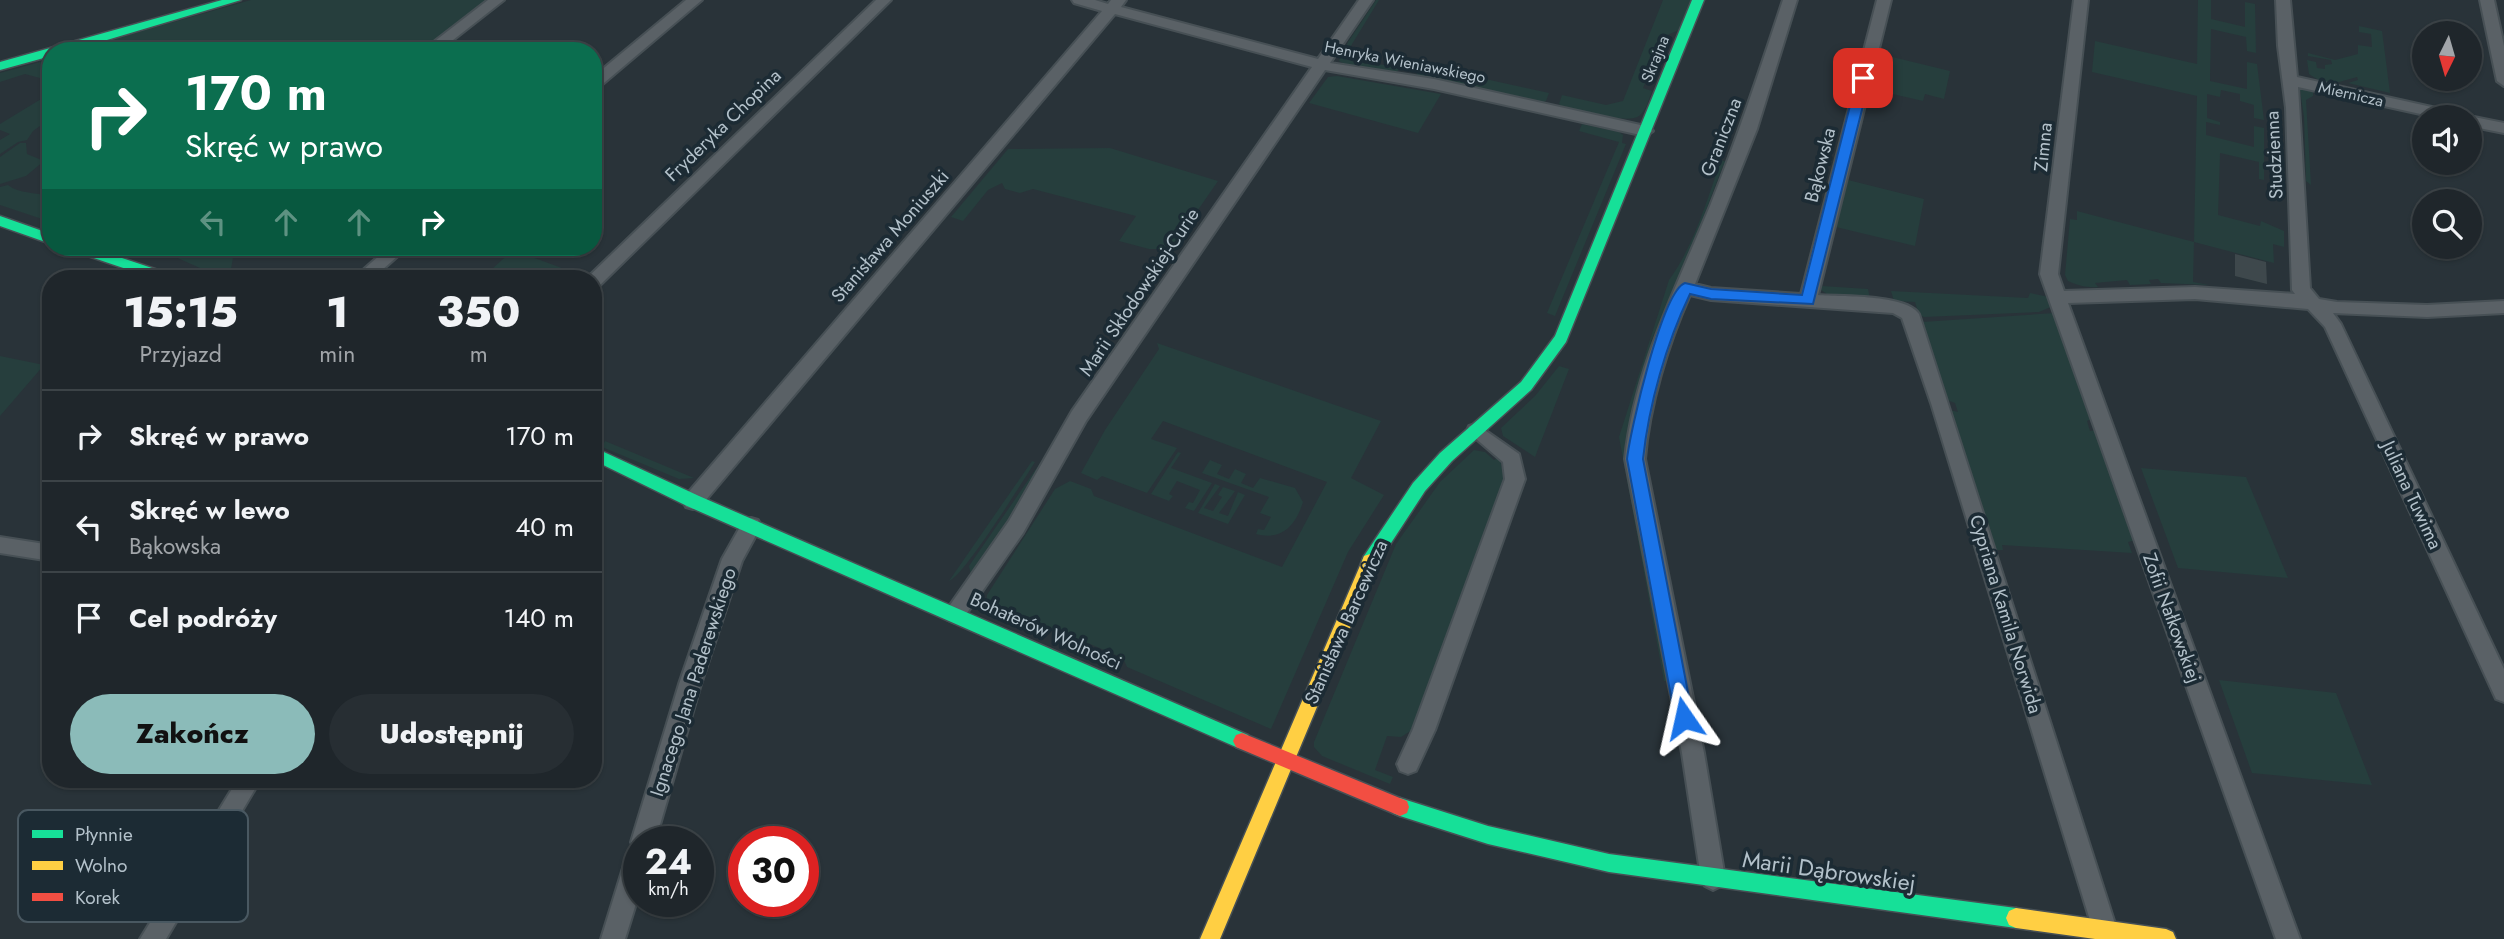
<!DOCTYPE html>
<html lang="pl">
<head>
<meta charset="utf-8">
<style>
  body { margin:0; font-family:Jost,sans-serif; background:#272e33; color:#f1f3f6; height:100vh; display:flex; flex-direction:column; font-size:26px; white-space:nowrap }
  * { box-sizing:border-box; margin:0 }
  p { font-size:23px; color:#a1a5a9 }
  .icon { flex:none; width:38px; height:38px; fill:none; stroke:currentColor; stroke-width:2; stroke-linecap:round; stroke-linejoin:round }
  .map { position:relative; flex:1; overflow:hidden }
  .sheet { position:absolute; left:42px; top:270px; width:560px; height:518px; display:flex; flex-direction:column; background:#1f262b; border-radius:28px; box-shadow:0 2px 5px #0004,0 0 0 2px #3c4347 }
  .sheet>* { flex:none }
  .banner { position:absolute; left:42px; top:42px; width:560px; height:214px; border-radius:28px; box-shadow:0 2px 5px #0004,0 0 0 2px #3c4347; background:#0b6e4f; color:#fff; overflow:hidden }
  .needle { width:46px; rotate:185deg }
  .fabs { position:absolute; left:2412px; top:21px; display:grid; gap:14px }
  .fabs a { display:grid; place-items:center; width:70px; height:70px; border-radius:50%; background:#1f262b; box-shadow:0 2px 5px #0004,0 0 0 2px #3c4347; font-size:35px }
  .speed { position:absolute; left:623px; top:826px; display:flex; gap:14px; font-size:35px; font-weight:700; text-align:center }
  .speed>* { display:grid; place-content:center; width:91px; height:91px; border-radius:50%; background:#1f262b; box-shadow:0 2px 5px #0004,0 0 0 2px #3c4347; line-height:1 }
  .speed small { font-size:18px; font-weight:400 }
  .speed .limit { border:10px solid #d22; background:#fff; color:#111 }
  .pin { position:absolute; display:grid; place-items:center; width:60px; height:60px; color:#fff; margin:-30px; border-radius:14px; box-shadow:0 4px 10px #0006 }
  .me { position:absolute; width:77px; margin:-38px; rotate:349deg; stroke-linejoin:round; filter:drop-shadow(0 0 5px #0008) }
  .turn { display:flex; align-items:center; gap:24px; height:147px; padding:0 28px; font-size:32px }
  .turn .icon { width:91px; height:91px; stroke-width:2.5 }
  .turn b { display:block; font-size:49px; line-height:60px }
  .lanes { display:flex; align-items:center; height:66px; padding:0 28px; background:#0003; justify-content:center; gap:35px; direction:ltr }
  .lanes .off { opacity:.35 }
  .eta { display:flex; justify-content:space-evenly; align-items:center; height:119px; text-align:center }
  .eta b { font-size:42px; font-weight:800; line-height:49px }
  .action { display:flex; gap:14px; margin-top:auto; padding:14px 28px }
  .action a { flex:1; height:80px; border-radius:42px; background:#8bbbb9; color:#111; font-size:28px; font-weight:800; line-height:80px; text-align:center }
  .action a+a { background:#272e33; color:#f1f3f6 }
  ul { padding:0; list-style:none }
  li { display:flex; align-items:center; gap:21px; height:91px; padding:0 28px; border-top:2px solid #3c4347 }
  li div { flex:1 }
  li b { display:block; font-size:26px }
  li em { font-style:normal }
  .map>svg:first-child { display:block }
  .green { fill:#263e3d }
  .building { fill:#3e484c }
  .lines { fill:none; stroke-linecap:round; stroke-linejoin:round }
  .street-casing { stroke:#475055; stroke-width:4 }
  .fast-casing { stroke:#475055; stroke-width:3 }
  .slow-casing { stroke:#475055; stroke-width:3 }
  .jam-casing { stroke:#475055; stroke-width:3 }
  .street { fill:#5a6166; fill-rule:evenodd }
  .fast { fill:#16e098; fill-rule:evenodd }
  .slow { fill:#ffcf43; fill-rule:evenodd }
  .jam { fill:#f24e42; fill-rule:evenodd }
  .route { fill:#1a73e8; stroke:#114b97; stroke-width:2 }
  .labels { text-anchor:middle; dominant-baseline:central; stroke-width:7; stroke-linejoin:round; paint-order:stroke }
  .far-street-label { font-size:16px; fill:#b3c1ca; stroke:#1c2b34 }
  .street-label { font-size:19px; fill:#b3c1ca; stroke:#1c2b34 }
  .near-street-label { font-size:23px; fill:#b3c1ca; stroke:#1c2b34 }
  .key { fill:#1c2b34; stroke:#495861; stroke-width:2 }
  .key-label { font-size:19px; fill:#b3c1ca }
</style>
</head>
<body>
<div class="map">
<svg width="2504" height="939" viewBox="0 0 2504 939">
  <rect width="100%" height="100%" fill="#293339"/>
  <path class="green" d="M 251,0 L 484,0 L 488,1 L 423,51 L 83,51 L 110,40 Z
    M 1376,0 L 1379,0 L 1346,54 L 1352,61 L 1401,67 L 1396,73 L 1346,65 L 1339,61 L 1348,42 Z
    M 1663,0 L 1691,0 L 1679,30 L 1665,36 L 1643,88 L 1652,91 C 1649,99 1646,111 1639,116 C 1627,125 1577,109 1561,106 L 1559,104 L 1562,95 L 1606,105 L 1623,101 Z
    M 2198,0 L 2211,0 L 2211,19 L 2245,27 L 2245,2 L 2255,4 L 2256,53 L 2247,51 L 2246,37 L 2211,29 L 2210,81 L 2247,89 L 2247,62 L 2257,64 L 2264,120 L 2254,118 L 2254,105 L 2240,101 L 2240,94 L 2221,90 L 2220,97 L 2207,94 L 2207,118 L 2220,122 L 2220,125 L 2206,122 L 2206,135 L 2254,147 L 2254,126 L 2264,128 L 2264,180 L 2259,179 L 2259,162 L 2220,153 L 2218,215 L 2260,226 L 2261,221 L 2284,231 L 2284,247 L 2273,244 L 2274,263 L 2194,242 L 2193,282 L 2209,285 L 2161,283 L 2158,279 L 2149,280 L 2151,284 L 2130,285 L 2127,280 L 2095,283 L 2098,287 C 2087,288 2077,285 2068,281 L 2065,275 L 2070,219 L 2077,220 L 2077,211 L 2194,242 L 2197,96 L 2092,72 L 2095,41 L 2197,64 Z
    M 2359,26 L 2382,31 L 2390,93 L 2348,83 L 2358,80 L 2357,77 C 2334,83 2329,88 2309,74 L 2307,60 L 2316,62 L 2317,68 L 2325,69 L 2325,65 L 2332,64 L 2331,60 L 2308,56 L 2308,53 L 2335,60 L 2358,54 L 2358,45 L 2372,47 L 2371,34 L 2359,32 Z
    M 1880,54 L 1950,71 L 1944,99 L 1925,94 L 1923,101 L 1871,89 Z
    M 51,59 L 51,81 L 25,74 L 0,82 L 0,73 Z
    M 1417,69 L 1467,75 L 1549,93 L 1546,101 L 1543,102 L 1417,76 Z
    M 1337,76 L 1441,94 L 1418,133 L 1309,103 L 1328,77 Z
    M 2305,88 L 2313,89 L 2313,96 L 2306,100 L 2311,185 L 2306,181 L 2304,117 L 2300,90 Z
    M 51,93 L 51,118 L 33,131 L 27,140 L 18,142 L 0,154 L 0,140 L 10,134 L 0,130 L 0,124 Z
    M 1582,124 L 1619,132 L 1623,135 L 1622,143 L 1626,144 L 1555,316 L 1547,313 L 1619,142 L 1579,131 Z
    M 20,143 L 26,143 L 27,154 L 44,161 L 26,176 L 0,184 L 0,157 Z
    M 1110,148 L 1218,181 L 1171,249 L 1149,249 L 1119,241 L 1136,216 L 1033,189 L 1020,193 L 1005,189 L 1002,183 L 988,190 L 963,221 L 951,217 L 1008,149 Z
    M 1721,160 L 1727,162 L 1723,166 L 1678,283 L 1651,341 L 1650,363 L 1633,427 L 1672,681 L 1664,681 L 1619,437 L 1669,280 C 1694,246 1707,200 1721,160 Z
    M 1848,180 L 1924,199 L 1915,246 L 1836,227 Z
    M 8,185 C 19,194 37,192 51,197 L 51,222 L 0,205 L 0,187 Z
    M 200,247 L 233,258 L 231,269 L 222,276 L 218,276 L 173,256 L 187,248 Z
    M 513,250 L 578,274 L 587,274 L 584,278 L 482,278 Z
    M 1820,274 L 1824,275 L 1822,286 L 1868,289 L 1870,299 L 1830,296 L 1818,288 Z
    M 1891,291 L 2028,298 L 2030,293 L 2049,297 L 2053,306 L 2039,312 L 1924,317 L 1919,315 L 1915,302 L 1894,301 Z
    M 2055,313 L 2093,418 L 2087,421 L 2090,431 L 2097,430 L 2136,540 L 2128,542 L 2132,553 L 2002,545 L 2003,550 L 1995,550 L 1950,410 L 1958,412 L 1955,403 L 1947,400 L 1922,322 Z
    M 1157,343 L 1381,421 L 1351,478 L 1384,495 L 1348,552 L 1271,729 L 1127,667 L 1123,658 L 1057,630 L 1038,631 L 992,612 L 986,604 L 987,595 L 1055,489 L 1070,481 L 1091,489 L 1094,496 L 1282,567 L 1327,482 L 1163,421 L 1151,439 L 1177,448 L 1147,493 L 1102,476 L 1097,480 L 1081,473 L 1105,430 L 1159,349 Z
    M 0,356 L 44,365 L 0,416 Z
    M 1559,366 L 1569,369 L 1535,457 L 1503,436 L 1501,428 L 1535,396 Z
    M 605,441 L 694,478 L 679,479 L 602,447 Z
    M 1474,450 L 1485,452 L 1494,460 L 1499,457 L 1505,478 L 1415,728 L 1401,737 L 1387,736 L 1375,770 L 1393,777 L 1390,784 L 1322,756 L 1314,747 L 1314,742 L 1396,544 L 1440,482 Z
    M 1178,452 L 1181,453 L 1171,468 L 1212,483 L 1194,511 L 1185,508 L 1189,502 L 1193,503 L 1200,490 L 1177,481 L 1169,494 L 1173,496 L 1169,501 L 1151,494 Z
    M 1210,460 L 1222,465 L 1217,474 L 1229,479 L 1235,469 L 1246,474 L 1241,483 L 1253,488 L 1260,478 L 1295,488 L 1303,502 C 1296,525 1282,541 1256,534 L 1258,529 L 1264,530 L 1271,517 L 1260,513 L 1269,497 L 1202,473 Z
    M 1032,461 L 1035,462 C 1023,481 964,576 949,581 Z
    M 1040,463 L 1041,466 L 1012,517 L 971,575 L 969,566 Z
    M 2141,468 L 2246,477 L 2288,578 L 2178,568 Z
    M 1215,484 L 1220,486 L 1204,508 L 1213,511 L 1222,497 L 1218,495 L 1223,487 L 1235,491 L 1219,513 L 1228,516 L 1238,492 L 1245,495 L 1228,524 L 1198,513 Z
    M 2219,680 L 2336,693 L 2372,785 L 2252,773 Z"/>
  <path class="building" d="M 2235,254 L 2266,262 L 2267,284 L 2235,276 Z"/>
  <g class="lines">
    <g class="street-casing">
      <path id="street" d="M 488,0 L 504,0 L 439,51 L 422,51 Z
        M 686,0 L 702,0 L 598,88 L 593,90 L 593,77 Z
        M 876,0 L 891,0 L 599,286 L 593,288 L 593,278 L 587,278 Z
        M 1072,0 L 1095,0 L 1108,4 L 1111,0 L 1126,0 L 1121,7 L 1318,59 L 1359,0 L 1373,0 L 1330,63 L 1434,79 L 1645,126 L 1653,131 L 1645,136 L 1434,89 L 1325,70 L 1086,421 L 1023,533 L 962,620 L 955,623 L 948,620 L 945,614 L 948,608 L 1009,521 L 1072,411 L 1312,67 L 1115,14 L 700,507 L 693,509 L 686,507 L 683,501 L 686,495 L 1102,11 L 1074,3 Z
        M 1783,0 L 1797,0 L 1757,129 L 1695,284 L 1711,288 L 1801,294 L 1877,0 L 1891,0 L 1818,295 C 1841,297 1906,294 1919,314 L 2117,930 L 2113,939 L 2096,939 L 2093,930 L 1931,403 L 1902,318 L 1893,313 L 1711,300 L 1690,295 C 1668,344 1649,406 1645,459 L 1704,753 L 1725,878 L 1721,886 L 1713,890 L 1705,886 L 1701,878 L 1682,753 L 1625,459 C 1634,370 1676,288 1710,206 C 1737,139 1760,70 1783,0 Z
        M 2074,0 L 2088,0 L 2058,274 L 2064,291 L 2195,287 L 2295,294 L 2292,290 L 2286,108 L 2278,46 L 2276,0 L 2290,0 L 2297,77 L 2454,112 L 2462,117 L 2434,117 L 2298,87 L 2310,288 L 2319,299 L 2337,302 L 2427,305 L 2504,301 L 2504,313 L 2427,317 L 2333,313 L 2341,324 L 2504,669 L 2504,702 L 2496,699 L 2325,327 L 2308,309 L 2195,299 L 2068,303 L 2300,939 L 2276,939 L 2040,274 Z
        M 2480,0 L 2494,0 L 2504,46 L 2504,86 L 2497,81 Z
        M 2469,116 L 2504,123 L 2504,133 L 2469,126 L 2469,117 L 2465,117 Z
        M 389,247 L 408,247 L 373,278 L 354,278 Z
        M 1476,424 L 1519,454 L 1525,479 L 1435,730 L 1416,771 L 1408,774 L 1400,771 L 1397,764 L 1413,729 L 1505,479 L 1503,462 L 1467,431 L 1469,426 Z
        M 751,518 L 758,520 L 761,526 L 742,561 L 701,684 L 655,842 L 639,842 L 639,894 L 625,939 L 601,939 L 627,855 L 633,846 L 631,842 L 679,684 L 722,559 L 744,520 Z
        M 0,537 L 51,545 L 51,561 L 0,553 Z
        M 238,779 L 261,779 L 166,939 L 140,939 Z"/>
    </g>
    <g class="fast-casing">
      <path id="fast" d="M 222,0 L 241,0 L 70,51 L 51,51 L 51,56 L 0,70 L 0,62 Z
        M 1692,0 L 1704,0 L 1566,342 L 1531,390 L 1452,461 L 1425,491 L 1376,566 L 1370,568 L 1364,566 L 1362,561 L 1364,556 L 1413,483 L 1440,453 L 1521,382 L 1555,336 Z
        M 0,216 L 51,234 L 51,244 L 0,226 Z
        M 68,247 L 89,247 L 173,275 L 175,278 L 153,278 L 70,250 Z
        M 593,447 L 699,496 L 1248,735 L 1251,741 L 1248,747 L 1242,749 L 1236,747 L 687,506 L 593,460 Z
        M 1400,798 L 1488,826 L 1609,854 L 2016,908 L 2023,911 L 2026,918 L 2023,925 L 2016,928 L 1609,872 L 1488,844 L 1400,816 L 1393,813 L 1391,807 L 1393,801 Z"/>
    </g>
    <g class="slow-casing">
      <path id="slow" d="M 1370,554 L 1376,556 L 1378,561 L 1220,939 L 1200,939 L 1362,561 L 1364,556 Z
        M 2016,908 L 2166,929 L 2173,932 L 2176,939 L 2095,939 L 2016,928 L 2009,925 L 2006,918 L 2009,911 Z"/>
    </g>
    <g class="jam-casing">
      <path id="jam" d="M 1242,733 L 1407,801 L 1409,807 L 1407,813 L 1400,816 L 1236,747 L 1233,741 L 1236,735 Z"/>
    </g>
    <use href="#street" class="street"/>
    <use href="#fast" class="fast"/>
    <use href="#slow" class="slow"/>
    <use href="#jam" class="jam"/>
  </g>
  <path class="route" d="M 1863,74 L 1870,78 L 1813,304 L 1711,299 L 1690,294 C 1666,344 1649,404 1643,459 L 1693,718 L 1691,723 L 1684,726 L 1678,723 L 1675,718 L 1627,459 C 1630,432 1662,291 1685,283 L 1711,289 L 1802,295 L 1857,78 Z"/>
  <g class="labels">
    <g class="far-street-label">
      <text transform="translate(1655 59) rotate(-68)">Skrajna</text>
      <text transform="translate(1405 62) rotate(11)">Henryka Wieniawskiego</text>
      <text transform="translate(2351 94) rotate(13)">Miernicza</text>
    </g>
    <g class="street-label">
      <text transform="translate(723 125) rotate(-44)">Fryderyka Chopina</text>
      <text transform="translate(1721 137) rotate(-69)">Graniczna</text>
      <text transform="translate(2043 147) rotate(-84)">Zimna</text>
      <text transform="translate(2274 155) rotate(-93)">Studzienna</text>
      <text transform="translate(1820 165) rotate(-76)">Bąkowska</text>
      <text transform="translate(890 236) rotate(-49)">Stanisława Moniuszki</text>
      <text transform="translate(1139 292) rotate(-56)">Marii Skłodowskiej-Curie</text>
      <text transform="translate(2412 495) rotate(65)">Juliana Tuwima</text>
      <text transform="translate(2006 614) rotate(73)">Cypriana Kamila Norwida</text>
      <text transform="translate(2172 618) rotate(70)">Zofii Nałkowskiej</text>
      <text transform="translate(1346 622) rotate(-66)">Stanisława Barcewicza</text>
      <text transform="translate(1046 631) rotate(24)">Bohaterów Wolności</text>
      <text transform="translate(693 682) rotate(-72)">Ignacego Jana Paderewskiego</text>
    </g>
    <g class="near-street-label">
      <text transform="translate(1829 871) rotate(8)">Marii Dąbrowskiej</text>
    </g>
  </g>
  <rect x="18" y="810" width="230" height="112" rx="10" class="key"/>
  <rect x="32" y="830" width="31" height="8" fill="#16e098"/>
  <rect x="32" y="861" width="31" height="9" fill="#ffcf43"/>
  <rect x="32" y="893" width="31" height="8" fill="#f24e42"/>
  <g class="key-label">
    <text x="75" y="841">Płynnie</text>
    <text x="75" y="872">Wolno</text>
    <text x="75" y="904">Korek</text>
  </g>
</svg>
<div class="fabs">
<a><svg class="needle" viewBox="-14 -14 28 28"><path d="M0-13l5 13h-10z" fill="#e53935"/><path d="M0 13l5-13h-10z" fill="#a1a5a9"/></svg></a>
<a><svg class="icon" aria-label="sound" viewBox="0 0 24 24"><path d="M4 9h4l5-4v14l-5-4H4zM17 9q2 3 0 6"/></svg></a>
<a><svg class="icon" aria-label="search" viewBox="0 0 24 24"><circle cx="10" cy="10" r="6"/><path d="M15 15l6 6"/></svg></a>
</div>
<div class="speed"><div>24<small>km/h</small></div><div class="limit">30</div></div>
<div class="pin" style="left:1863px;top:78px;background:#d93025"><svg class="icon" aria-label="arrive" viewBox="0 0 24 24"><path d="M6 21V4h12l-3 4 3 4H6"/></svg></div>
<svg class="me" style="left:1684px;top:718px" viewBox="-20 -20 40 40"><path d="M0-17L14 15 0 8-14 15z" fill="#1a73e8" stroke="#fff" stroke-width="4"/></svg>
<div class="banner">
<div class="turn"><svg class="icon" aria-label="right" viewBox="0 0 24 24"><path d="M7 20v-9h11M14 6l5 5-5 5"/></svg><div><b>170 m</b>Skręć w prawo</div></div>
<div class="lanes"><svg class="icon off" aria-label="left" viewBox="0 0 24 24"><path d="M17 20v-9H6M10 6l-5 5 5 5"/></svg><svg class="icon off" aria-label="ahead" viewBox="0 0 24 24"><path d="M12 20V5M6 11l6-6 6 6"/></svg><svg class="icon off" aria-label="ahead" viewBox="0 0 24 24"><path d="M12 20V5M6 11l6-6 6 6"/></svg><svg class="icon" aria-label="right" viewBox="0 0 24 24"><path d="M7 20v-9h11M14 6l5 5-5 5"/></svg></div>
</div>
<section class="sheet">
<div class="eta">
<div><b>15:15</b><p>Przyjazd</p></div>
<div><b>1</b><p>min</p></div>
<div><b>350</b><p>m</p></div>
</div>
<ul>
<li><svg class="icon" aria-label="right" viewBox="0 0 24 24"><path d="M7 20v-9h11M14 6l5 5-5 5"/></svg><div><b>Skręć w prawo</b></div><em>170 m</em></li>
<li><svg class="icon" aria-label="left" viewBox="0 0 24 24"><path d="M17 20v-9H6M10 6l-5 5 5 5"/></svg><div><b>Skręć w lewo</b><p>Bąkowska</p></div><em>40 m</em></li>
<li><svg class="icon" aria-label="arrive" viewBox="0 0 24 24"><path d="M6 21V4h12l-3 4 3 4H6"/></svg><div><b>Cel podróży</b></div><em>140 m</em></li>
</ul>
<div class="action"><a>Zakończ</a><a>Udostępnij</a></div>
</section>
</div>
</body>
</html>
